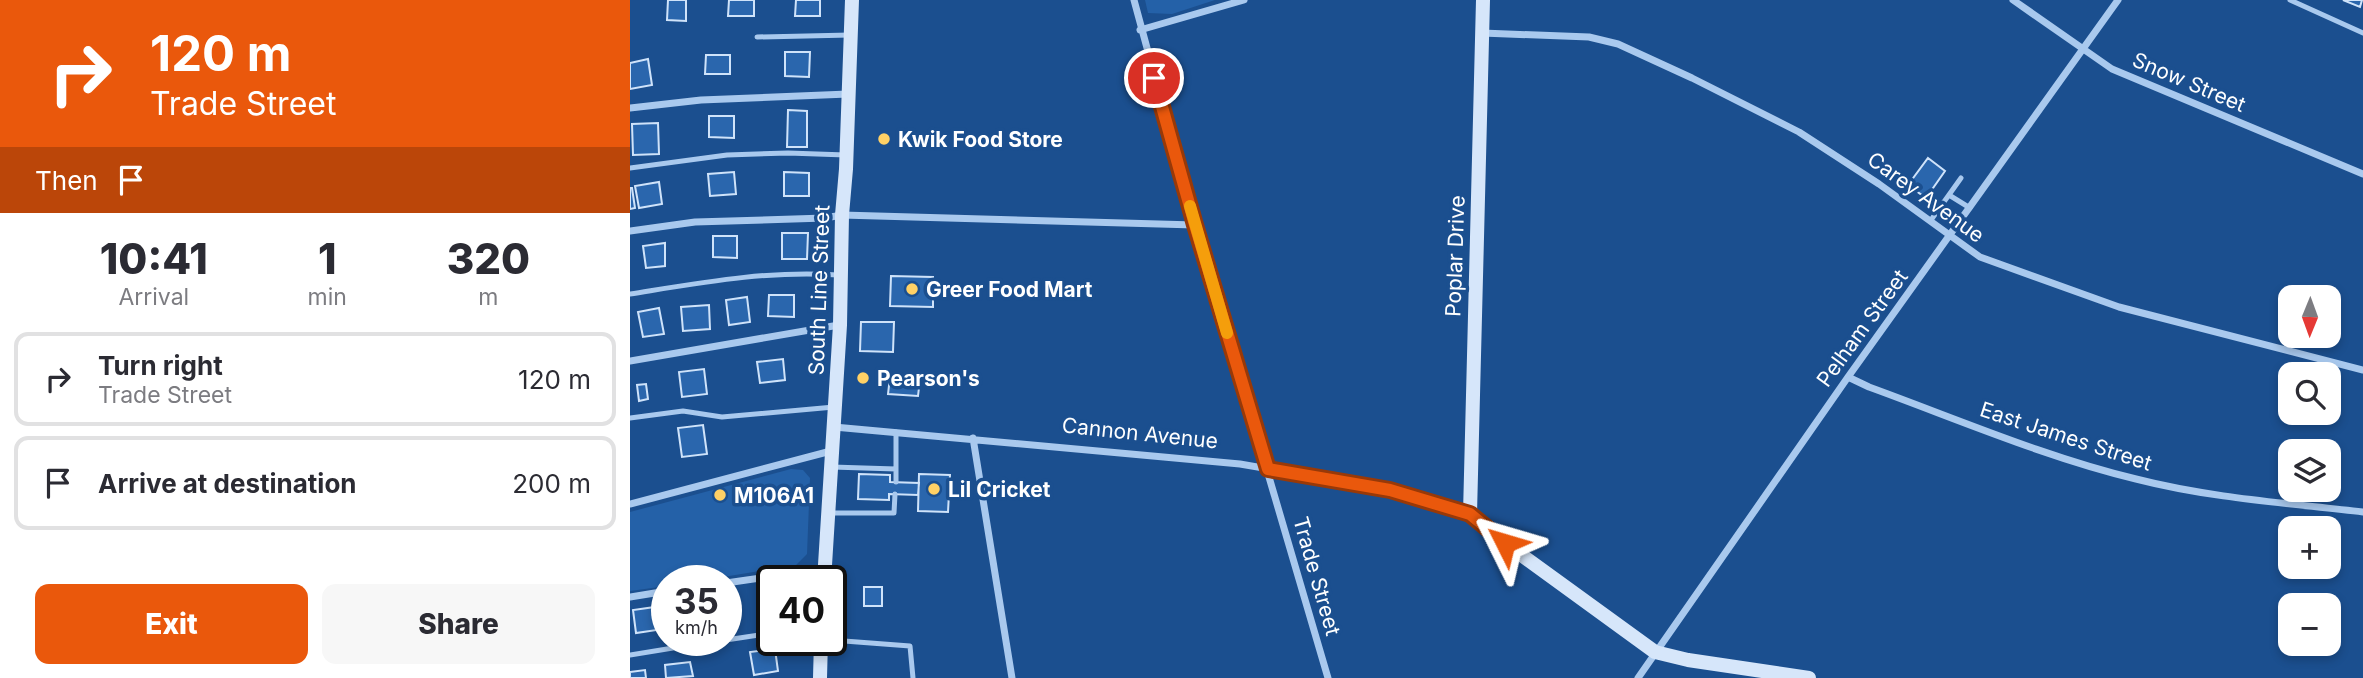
<!DOCTYPE html>
<html lang="en">
<head>
<meta charset="utf-8">
<style>
  body { margin:0; font-family:Inter,sans-serif; background:#f7f7f7; color:#2b2b33; height:100vh; display:flex; flex-direction:column; font-size:26px; white-space:nowrap }
  * { box-sizing:border-box; margin:0 }
  p { font-size:23px; color:#7c7c81 }
  .icon { flex:none; width:38px; height:38px; fill:none; stroke:currentColor; stroke-width:2; stroke-linecap:round; stroke-linejoin:round }
  .map { position:relative; flex:1; overflow:hidden }
  .drawer { display:flex; flex-direction:column; background:#fff; width:630px }
  .drawer>* { flex:none }
  .banner { background:#ea580c; color:#fff; overflow:hidden }
  .needle { width:46px; rotate:181deg }
  .buttons { position:absolute; left:1648px; top:285px; display:grid; gap:14px }
  .buttons a { display:grid; place-items:center; width:63px; height:63px; border-radius:14px; background:#fff; box-shadow:0 4px 10px #0003; font-size:35px }
  .speed { position:absolute; left:21px; top:565px; display:flex; gap:14px; font-size:35px; font-weight:700; text-align:center }
  .speed>* { display:grid; place-content:center; width:91px; height:91px; border-radius:50%; background:#fff; box-shadow:0 4px 10px #0003; line-height:1 }
  .speed small { font-size:18px; font-weight:400 }
  .speed .limit { border:4px solid #111; border-radius:10px; background:#fff; color:#111 }
  .pin { position:absolute; display:grid; place-items:center; width:60px; height:60px; color:#fff; margin:-30px; border:4px solid #fff; border-radius:50%; box-shadow:0 2px 7px #0007 }
  .me { position:absolute; width:77px; margin:-38px; rotate:310deg; stroke-linejoin:round; filter:drop-shadow(0 0 5px #0008) }
  .turn { display:flex; align-items:center; gap:24px; height:147px; padding:0 35px; font-size:32px }
  .turn .icon { width:91px; height:91px; stroke-width:2.5 }
  .turn b { display:block; font-size:49px; line-height:60px }
  .then { display:flex; align-items:center; height:66px; padding:0 35px; background:#0003; gap:14px; font-size:26px }
  .eta { display:flex; justify-content:space-evenly; align-items:center; height:119px; text-align:center }
  .eta b { font-size:42px; font-weight:800; line-height:49px }
  .action { display:flex; gap:14px; margin-top:auto; padding:14px 35px }
  .action a { flex:1; height:80px; border-radius:14px; background:#ea580c; color:#fff; font-size:28px; font-weight:800; line-height:80px; text-align:center }
  .action a+a { background:#f7f7f7; color:#2b2b33 }
  ul { padding:0; list-style:none }
  li { display:flex; align-items:center; gap:21px; height:94px; margin:0 14px 10px; padding:0 21px; border:4px solid #e1e1e2; border-radius:14px }
  li div { flex:1 }
  li b { display:block; font-size:26px }
  li em { font-style:normal }
  main { display:flex; flex:1; min-height:0 }
  .map>svg:first-child { display:block }
  .green { fill:#2461a8 }
  .building { fill:#2a66ad; stroke:#cfe3fa; stroke-width:2 }
  .lines { fill:none; stroke-linecap:round; stroke-linejoin:round }
  .lane { stroke:#a9c9ee; stroke-width:5 }
  .street { stroke:#a9c9ee; stroke-width:7 }
  .secondary { stroke:#d6e6fa; stroke-width:14 }
  .route-casing { stroke:#983908; stroke-width:18 }
  .route { stroke:#ea580c; stroke-width:12 }
  .slow { stroke:#f59e0b; stroke-width:12 }
  .poi-dot { fill:#ffd166; stroke:#1b4f8f; stroke-width:2.5 }
  .labels { text-anchor:middle; dominant-baseline:central; stroke-width:7; stroke-linejoin:round; paint-order:stroke }
  .street-label { font-size:21px; fill:#fff; stroke:#1b4f8f }
  .poi-label { font-size:21px; font-weight:bold; fill:#fff; stroke:#1b4f8f; text-anchor:start }
</style>
</head>
<body>
<main>
<section class="drawer">
<div class="banner">
<div class="turn"><svg class="icon" aria-label="right" viewBox="0 0 24 24"><path d="M7 20v-9h11M14 6l5 5-5 5"/></svg><div><b>120 m</b>Trade Street</div></div>
<div class="then">Then<svg class="icon" aria-label="arrive" viewBox="0 0 24 24"><path d="M6 21V4h12l-3 4 3 4H6"/></svg></div>
</div>
<div class="eta">
<div><b>10:41</b><p>Arrival</p></div>
<div><b>1</b><p>min</p></div>
<div><b>320</b><p>m</p></div>
</div>
<ul>
<li><svg class="icon" aria-label="right" viewBox="0 0 24 24"><path d="M7 20v-9h11M14 6l5 5-5 5"/></svg><div><b>Turn right</b><p>Trade Street</p></div><em>120 m</em></li>
<li><svg class="icon" aria-label="arrive" viewBox="0 0 24 24"><path d="M6 21V4h12l-3 4 3 4H6"/></svg><div><b>Arrive at destination</b></div><em>200 m</em></li>
</ul>
<div class="action"><a>Exit</a><a>Share</a></div>
</section>
<div class="map">
<svg width="1733" height="678" viewBox="0 0 1733 678">
  <rect width="100%" height="100%" fill="#1b4f8f"/>
  <path class="green" d="M 515,0 L 585,0 L 542,14 L 518,13 Z
    M 161,469 L 173,470 L 180,478 L 177,554 L 166,565 L 69,581 L 37,581 L 37,586 L 0,591 L 0,512 Z"/>
  <path class="building" d="M 38,0 L 56,0 L 56,21 L 37,20 Z
    M 99,0 L 124,0 L 124,16 L 98,16 Z
    M 166,0 L 190,0 L 190,16 L 165,16 Z
    M 1713,0 L 1732,0 L 1730,7 Z
    M 155,52 L 180,52 L 179,77 L 155,76 Z
    M 76,55 L 100,55 L 100,74 L 75,74 Z
    M 18,59 L 22,85 L 0,89 L 0,63 Z
    M 158,110 L 177,111 L 177,147 L 157,147 Z
    M 79,116 L 104,116 L 104,138 L 79,137 Z
    M 28,123 L 29,154 L 3,155 L 2,124 Z
    M 1298,158 L 1315,171 L 1296,198 L 1278,185 Z
    M 104,172 L 106,194 L 80,196 L 78,174 Z
    M 154,172 L 179,173 L 179,196 L 154,196 Z
    M 29,182 L 32,204 L 9,208 L 5,186 Z
    M 0,188 L 2,188 L 5,208 L 0,209 Z
    M 152,233 L 178,233 L 177,259 L 152,259 Z
    M 83,236 L 107,236 L 107,258 L 83,257 Z
    M 35,243 L 35,266 L 16,268 L 13,246 Z
    M 261,276 L 303,277 L 303,307 L 260,306 Z
    M 139,295 L 164,295 L 164,317 L 138,316 Z
    M 117,297 L 120,322 L 99,325 L 96,300 Z
    M 79,305 L 80,329 L 53,331 L 51,307 Z
    M 29,308 L 34,334 L 13,337 L 8,312 Z
    M 231,322 L 264,322 L 263,352 L 230,351 Z
    M 153,359 L 155,380 L 130,383 L 127,362 Z
    M 74,369 L 77,394 L 52,397 L 49,372 Z
    M 260,377 L 290,379 L 288,396 L 258,394 Z
    M 16,384 L 18,399 L 9,401 L 7,385 Z
    M 73,425 L 77,454 L 52,457 L 48,428 Z
    M 229,474 L 260,475 L 260,482 L 289,483 L 288,495 L 259,494 L 259,500 L 228,499 Z
    M 289,474 L 320,475 L 318,512 L 288,511 Z
    M 234,587 L 252,587 L 252,606 L 234,606 Z
    M 142,594 L 142,617 L 140,617 L 136,595 Z
    M 25,607 L 27,630 L 6,633 L 3,610 Z
    M 145,649 L 148,671 L 124,675 L 120,652 Z
    M 60,662 L 63,676 L 36,678 L 35,665 Z
    M 15,670 L 16,678 L 0,678 L 0,672 Z"/>
  <g class="lines">
    <path class="lane" d="M 1660,0 L 1733,33
      M 127,37 L 220,35
      M 0,168 L 97,155 L 158,153 L 216,155
      M 1319,195 L 1340,208
      M 1301,220 L 1331,178
      M 0,294 C 69,283 138,270 208,275
      M 0,418 L 53,411 L 92,417 L 204,407
      M 202,467 L 266,469 L 266,432
      M 266,482 L 266,469
      M 201,513 L 264,513 L 265,494
      M 96,640 L 142,633
      M 201,640 L 280,646 L 283,678
      M 0,655 L 92,640"/>
    <path class="street" d="M 504,0 L 565,225 L 698,678
      M 1383,0 L 1482,69 L 1733,174
      M 510,30 L 614,0
      M 852,33 L 959,37 L 988,44 L 1062,78 L 1169,132 L 1249,184 L 1350,257 L 1489,307 L 1733,370
      M 0,108 L 71,100 L 218,94
      M 0,231 L 65,222 L 195,218 L 212,215 L 565,225
      M 0,361 L 209,325
      M 1218,377 L 1239,387 C 1327,419 1415,457 1506,479 C 1580,498 1657,503 1733,512
      M 204,427 L 610,464 L 760,490 L 839,514
      M 343,438 L 382,678
      M 0,504 L 201,451
      M 96,583 L 194,569
      M 0,597 L 37,591
      M 1008,678 L 1218,377 L 1488,0"/>
    <path class="secondary" d="M 853,0 L 840,514 L 875,543 L 1025,652 L 1058,660 L 1179,678
      M 194,581 L 210,325 L 212,215 L 216,169 L 222,0
      M 190,678 L 191,640"/>
  </g>
  <g class="lines">
    <g class="route-casing">
      <path id="route" d="M 524,78 L 565,225 L 638,469 L 760,490 L 840,514 L 875,543"/>
    </g>
    <use href="#route" class="route"/>
    <path class="slow" d="M 560,206 L 597,333"/>
  </g>
  <g class="poi-dot">
    <circle cx="254" cy="139" r="7"/>
    <circle cx="282" cy="289" r="7"/>
    <circle cx="233" cy="378" r="7"/>
    <circle cx="304" cy="489" r="7"/>
    <circle cx="90" cy="495" r="7"/>
  </g>
  <g class="labels">
    <g class="street-label">
      <text transform="translate(1559 82) rotate(23)">Snow Street</text>
      <text transform="translate(1296 197) rotate(36)">Carey Avenue</text>
      <text transform="translate(825 256) rotate(-88)">Poplar Drive</text>
      <text transform="translate(189 290) rotate(-88)">South Line Street</text>
      <text transform="translate(1232 328) rotate(-54)">Pelham Street</text>
      <text transform="translate(510 433) rotate(6)">Cannon Avenue</text>
      <text transform="translate(1436 436) rotate(18)">East James Street</text>
      <text transform="translate(687 576) rotate(74)">Trade Street</text>
    </g>
    <g class="poi-label">
      <text x="268" y="139">Kwik Food Store</text>
      <text x="296" y="289">Greer Food Mart</text>
      <text x="247" y="378">Pearson's</text>
      <text x="318" y="489">Lil Cricket</text>
      <text x="104" y="495">M106A1</text>
    </g>
  </g>
</svg>
<div class="buttons">
<a><svg class="needle" viewBox="-14 -14 28 28"><path d="M0-13l5 13h-10z" fill="#e53935"/><path d="M0 13l5-13h-10z" fill="#7c7c81"/></svg></a>
<a><svg class="icon" aria-label="search" viewBox="0 0 24 24"><circle cx="10" cy="10" r="6"/><path d="M15 15l6 6"/></svg></a>
<a><svg class="icon" aria-label="layers" viewBox="0 0 24 24"><path d="M12 4l9 5-9 5-9-5zM3 14l9 5 9-5"/></svg></a>
<a>+</a>
<a>−</a>
</div>
<div class="speed"><div>35<small>km/h</small></div><div class="limit">40</div></div>
<div class="pin" style="left:524px;top:78px;background:#d93025"><svg class="icon" aria-label="arrive" viewBox="0 0 24 24"><path d="M6 21V4h12l-3 4 3 4H6"/></svg></div>
<svg class="me" style="left:875px;top:543px" viewBox="-20 -20 40 40"><path d="M0-17L14 15 0 8-14 15z" fill="#ea580c" stroke="#fff" stroke-width="4"/></svg>
</div>
</main>
</body>
</html>
